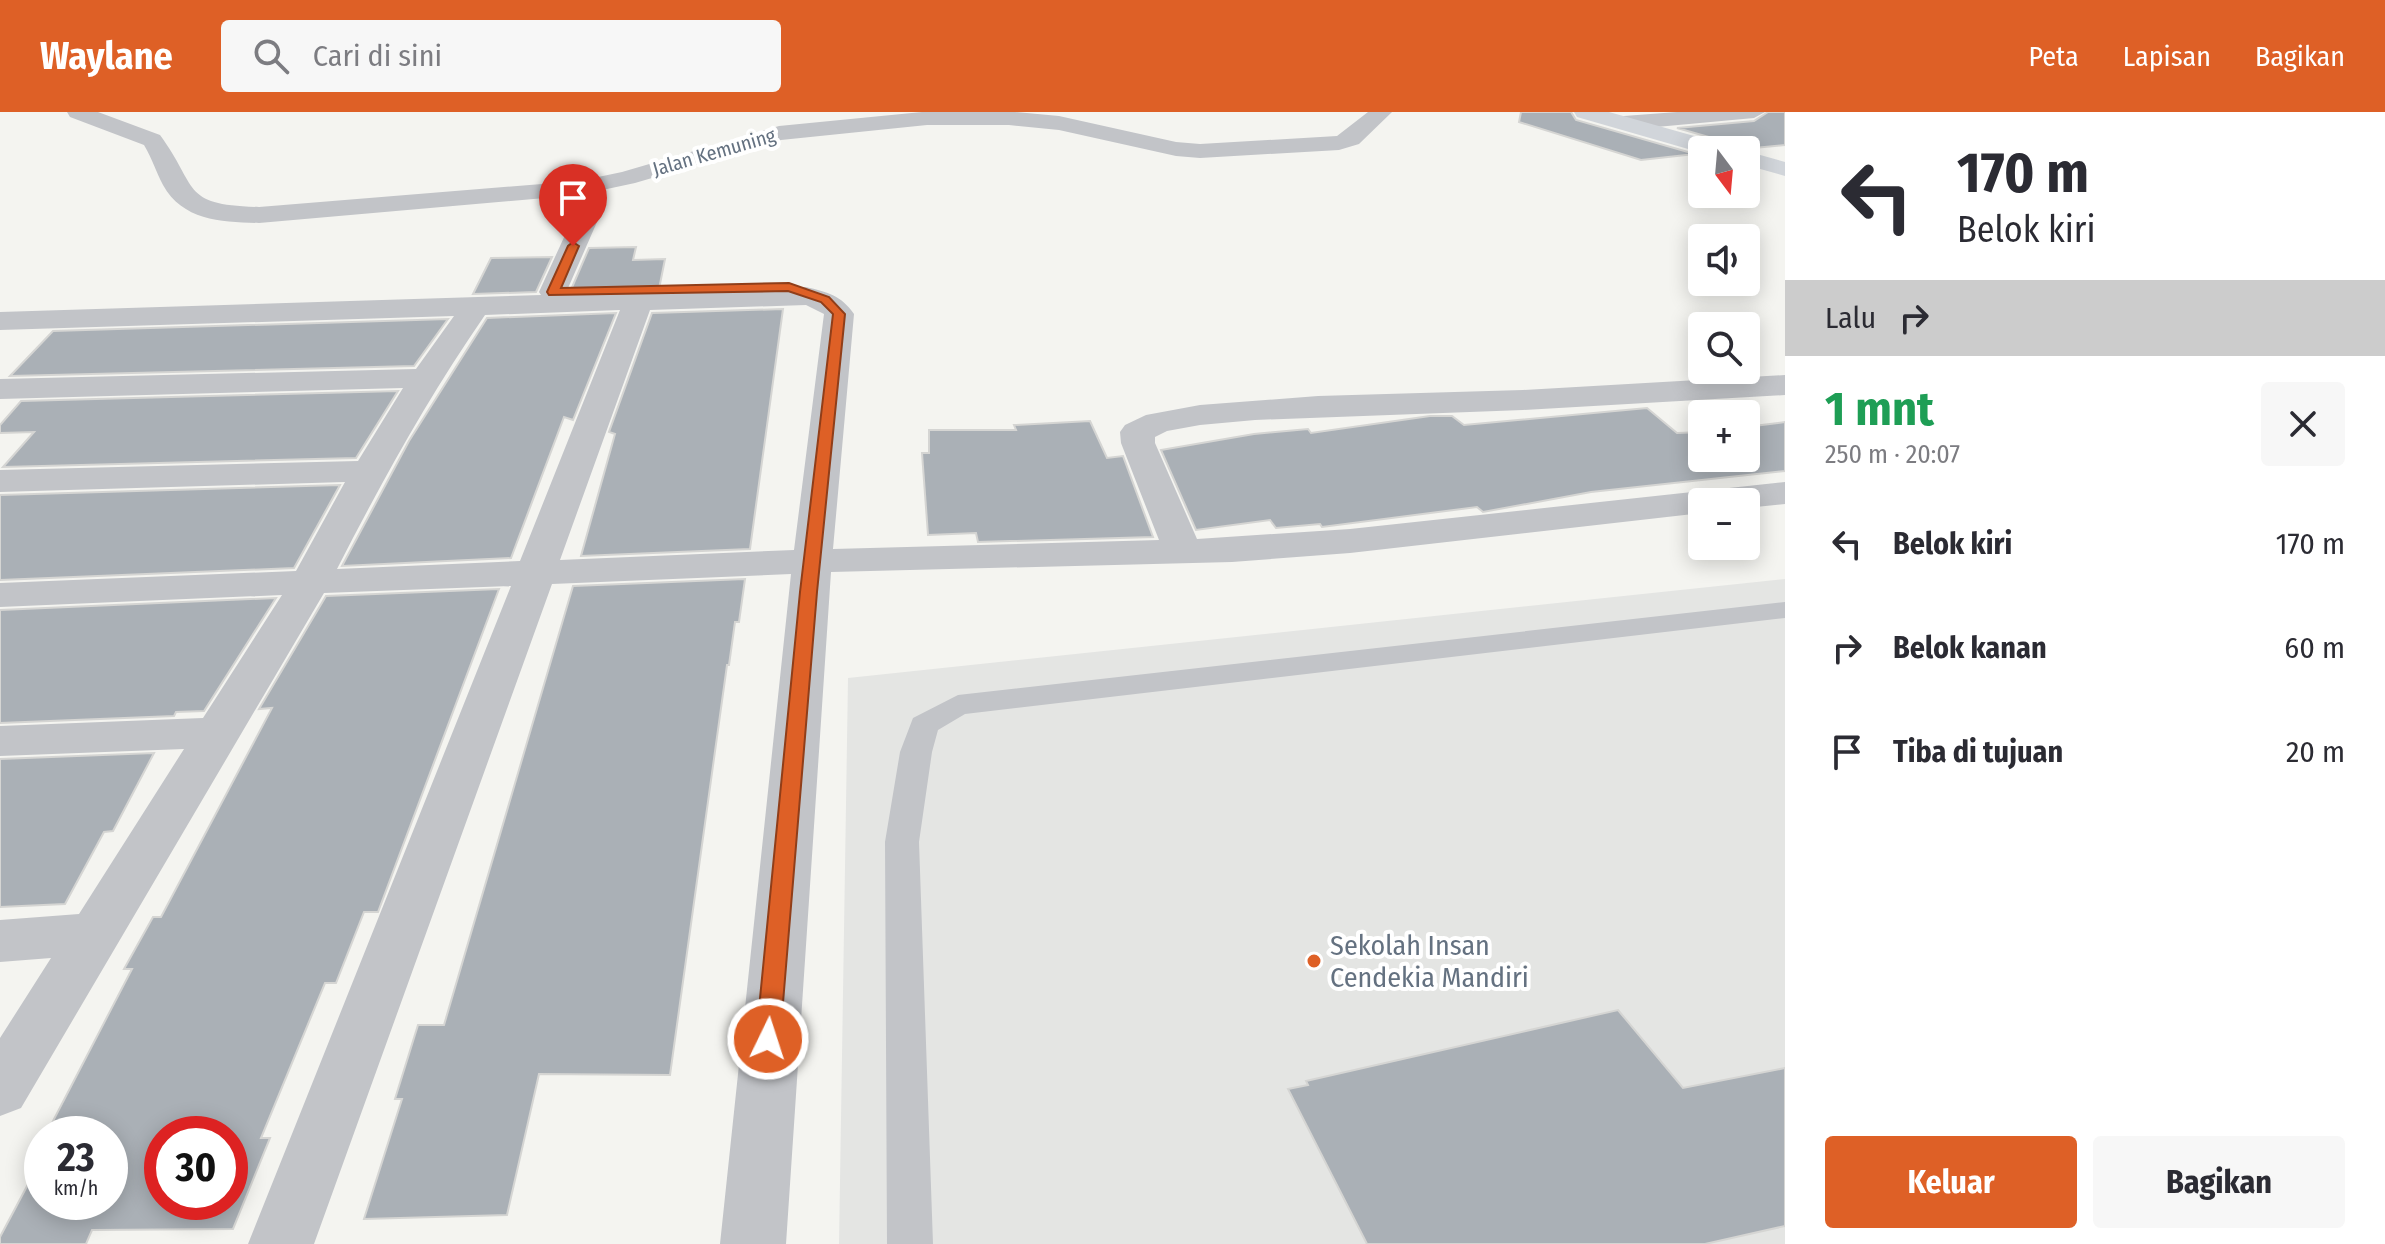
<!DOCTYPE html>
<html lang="id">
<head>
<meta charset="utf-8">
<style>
  body { margin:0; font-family:"Fira Sans Condensed",sans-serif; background:#f7f7f7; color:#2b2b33; height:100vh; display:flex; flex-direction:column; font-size:30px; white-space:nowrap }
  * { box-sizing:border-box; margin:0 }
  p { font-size:26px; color:#7c7c81 }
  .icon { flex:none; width:44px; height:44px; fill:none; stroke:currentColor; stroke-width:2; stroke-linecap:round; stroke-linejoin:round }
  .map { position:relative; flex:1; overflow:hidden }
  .details { display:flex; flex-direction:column; background:#fff; width:600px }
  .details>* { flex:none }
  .guide { background:#fff; color:#2b2b33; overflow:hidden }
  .needle { width:52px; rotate:164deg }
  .fabs { position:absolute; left:1688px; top:24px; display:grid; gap:16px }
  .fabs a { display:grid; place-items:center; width:72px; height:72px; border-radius:8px; background:#fff; box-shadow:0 4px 20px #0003; font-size:40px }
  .speed { position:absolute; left:24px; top:1004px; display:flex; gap:16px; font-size:40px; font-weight:700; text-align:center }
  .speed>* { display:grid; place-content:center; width:104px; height:104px; border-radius:50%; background:#fff; box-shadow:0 4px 20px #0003; line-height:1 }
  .speed small { font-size:20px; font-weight:400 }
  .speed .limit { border:12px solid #d22; background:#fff; color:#111 }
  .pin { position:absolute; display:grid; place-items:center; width:68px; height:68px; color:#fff; margin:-82px -34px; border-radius:50% 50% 50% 0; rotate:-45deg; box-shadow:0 0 8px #0007 }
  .pin .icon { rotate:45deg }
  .me { position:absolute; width:88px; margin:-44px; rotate:4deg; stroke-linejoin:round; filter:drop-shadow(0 0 6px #0008) }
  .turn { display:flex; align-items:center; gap:28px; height:168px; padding:0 40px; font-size:36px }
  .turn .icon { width:104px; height:104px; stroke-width:2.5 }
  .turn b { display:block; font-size:56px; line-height:68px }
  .then { display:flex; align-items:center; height:76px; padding:0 40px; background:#0003; gap:16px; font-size:30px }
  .round { display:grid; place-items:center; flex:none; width:84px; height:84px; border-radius:8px; background:#f7f7f7 }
  .overview { display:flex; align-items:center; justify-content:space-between; height:136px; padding:0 40px }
  h1 { font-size:48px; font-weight:700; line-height:60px; color:#1e9e55 }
  .action { display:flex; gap:16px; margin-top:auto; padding:16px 40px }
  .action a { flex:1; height:92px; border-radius:8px; background:#de6026; color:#fff; font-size:32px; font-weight:700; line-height:92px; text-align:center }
  .action a+a { background:#f7f7f7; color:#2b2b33 }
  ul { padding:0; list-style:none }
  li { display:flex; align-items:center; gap:24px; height:104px; padding:0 40px }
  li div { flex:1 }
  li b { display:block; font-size:30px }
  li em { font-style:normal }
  header { display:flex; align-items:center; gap:48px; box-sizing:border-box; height:112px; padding:0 40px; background:#de6026; color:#fff }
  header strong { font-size:38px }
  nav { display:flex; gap:44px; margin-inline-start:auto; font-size:28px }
  .search { width:560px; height:72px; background:#f7f7f7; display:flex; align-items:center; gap:20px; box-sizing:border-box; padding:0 28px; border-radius:8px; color:#7c7c81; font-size:30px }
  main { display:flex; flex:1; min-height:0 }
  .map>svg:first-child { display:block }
  .built { fill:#e4e5e3 }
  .building { fill:#aab0b6; stroke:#d5d5d3; stroke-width:2; fill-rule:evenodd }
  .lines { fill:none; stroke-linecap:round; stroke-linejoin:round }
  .service { fill:#c2c4c8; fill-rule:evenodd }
  .minor { fill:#c2c4c8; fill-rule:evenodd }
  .secondary { fill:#d1d5da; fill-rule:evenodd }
  .route { fill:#de6026; stroke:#903e19; stroke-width:2 }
  .poi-dot { fill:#de6026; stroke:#fff; stroke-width:3 }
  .labels { text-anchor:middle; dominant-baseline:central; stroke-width:8; stroke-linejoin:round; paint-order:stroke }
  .far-street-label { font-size:20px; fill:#647180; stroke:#fff }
  .near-poi-label { font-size:28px; fill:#647180; stroke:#fff; text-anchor:start }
</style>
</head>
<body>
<header>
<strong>Waylane</strong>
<div class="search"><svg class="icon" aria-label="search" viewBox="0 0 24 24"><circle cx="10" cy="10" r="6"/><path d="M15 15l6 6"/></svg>Cari di sini</div>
<nav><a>Peta</a><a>Lapisan</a><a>Bagikan</a></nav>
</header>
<main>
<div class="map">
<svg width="1785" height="1132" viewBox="0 0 1785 1132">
  <rect width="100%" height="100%" fill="#f4f4f0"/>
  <path class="built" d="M 1785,467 L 1785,1132 L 839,1132 L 848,566 Z"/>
  <path class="building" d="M 1521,0 L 1571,0 L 1576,8 L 1695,42 L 1641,48 L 1519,10 Z
    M 1768,0 L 1785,0 L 1785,33 L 1733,38 L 1727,30 L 1677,16 L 1754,9 Z
    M 636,135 L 633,148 L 665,147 L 659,177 L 570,180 L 589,136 Z
    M 552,145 L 536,180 L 473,182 L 491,146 Z
    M 783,197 L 750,437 L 581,444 L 615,322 L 609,320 L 652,201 Z
    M 616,201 L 573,308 L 564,305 L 511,446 L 342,454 L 409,329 L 487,206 Z
    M 448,207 L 414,254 L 10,264 L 53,219 Z
    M 398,279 L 356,346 L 3,355 L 34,320 L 0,321 L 0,313 L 21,289 Z
    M 1647,296 L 1677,321 L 1702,320 L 1702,346 L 1746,346 L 1746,315 L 1785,310 L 1785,359 L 1591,380 L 1483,400 L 1477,395 L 1322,415 L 1320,412 L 1276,416 L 1270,408 L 1196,418 L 1161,338 L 1254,322 L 1308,317 L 1311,321 L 1430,304 L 1452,304 L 1464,313 Z
    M 1090,309 L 1107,346 L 1123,344 L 1153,425 L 978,430 L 976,421 L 928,423 L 922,341 L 929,341 L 929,318 L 1016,318 L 1014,313 Z
    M 340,373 L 294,456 L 0,468 L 0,383 Z
    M 745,467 L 739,510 L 735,510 L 729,553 L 727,553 L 670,963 L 539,962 L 507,1103 L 364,1107 L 402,987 L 395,987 L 418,913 L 444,913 L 573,474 Z
    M 499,477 L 378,800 L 364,800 L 336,871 L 325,871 L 261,1026 L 270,1026 L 233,1117 L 92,1118 L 86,1132 L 0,1132 L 0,1125 L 42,1046 L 42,1090 L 110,1090 L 110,1022 L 55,1022 L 62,1009 L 53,1009 L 132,857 L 124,857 L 153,805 L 161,805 L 272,596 L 259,597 L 326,484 ZM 162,1022 L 230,1022 L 230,1090 L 162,1090 Z
    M 276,486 L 204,599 L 176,600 L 174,604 L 0,611 L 0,498 Z
    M 154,641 L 113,719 L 104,720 L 65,792 L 0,795 L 0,647 Z
    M 1618,898 L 1683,976 L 1785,956 L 1785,1114 L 1705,1132 L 1367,1132 L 1288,977 L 1308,973 L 1306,969 Z"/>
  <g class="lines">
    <path class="service" d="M 1785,490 L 1785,506 L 965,602 L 938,618 L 932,640 L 919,730 L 933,1132 L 887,1132 L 885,730 L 900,640 L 913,606 L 958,583 Z"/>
    <path class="minor" d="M 67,0 L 98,0 L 160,23 C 199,76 180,93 259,95 L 579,69 L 622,60 L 779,14 L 922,0 L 1015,0 L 1059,4 L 1176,30 L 1200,32 L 1337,24 L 1368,0 L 1392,0 L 1359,32 L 1339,38 L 1200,46 L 1176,44 L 1059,18 L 1009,13 L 927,13 L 781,28 L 635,71 L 579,83 L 259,111 C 222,110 183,109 163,73 C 156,60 152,46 144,33 L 70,5 Z
      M 1677,0 L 1765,0 L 1754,6 L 1624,18 L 1613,11 L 1624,4 Z
      M 584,102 L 593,104 L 597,110 L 565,183 L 806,175 C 827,180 841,183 854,202 L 833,437 L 1159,428 L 1121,331 L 1120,320 L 1125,313 L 1146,303 L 1200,293 L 1318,284 L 1523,278 L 1785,263 L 1785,283 L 1523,298 L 1255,308 L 1200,313 L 1167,319 L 1155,325 L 1155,331 L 1197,427 L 1350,417 L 1785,370 L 1785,392 L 1746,396 L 1746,390 L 1702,390 L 1702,401 L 1350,441 L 1232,450 L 831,460 L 786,1132 L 720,1132 L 791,462 L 552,472 L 314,1132 L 248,1132 L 511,474 L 324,481 L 21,996 L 0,1004 L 0,926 L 51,846 L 0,850 L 0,808 L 79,802 L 184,637 L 0,644 L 0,614 L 203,606 L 282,483 L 0,495 L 0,471 L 296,459 L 345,370 L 0,380 L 0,358 L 358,349 L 403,276 L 0,287 L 0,267 L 416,257 L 454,204 L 0,218 L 0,200 L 541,183 L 539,180 L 571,110 L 575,104 ZM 806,193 L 824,202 L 794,438 L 560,448 L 650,198 ZM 620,198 L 520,449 L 337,457 C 382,369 429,284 485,203 Z"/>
    <path class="secondary" d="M 1574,0 L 1609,0 L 1726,33 L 1730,38 L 1702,38 L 1702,41 L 1577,5 Z
      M 1746,39 L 1785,50 L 1785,64 L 1746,53 Z"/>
  </g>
  <path class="route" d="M 573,130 L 579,134 L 561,176 L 789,171 L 829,185 L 845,202 L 817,480 L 780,927 L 777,935 L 768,937 L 760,935 L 756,927 L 800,480 L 833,202 L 821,190 L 788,179 L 549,183 L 547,180 L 568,134 Z"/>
  <circle class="poi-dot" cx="1314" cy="849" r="8"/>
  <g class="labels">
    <g class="far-street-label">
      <text transform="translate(714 40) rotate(-16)">Jalan Kemuning</text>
    </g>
    <g class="near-poi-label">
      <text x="1330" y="833">Sekolah Insan<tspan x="1330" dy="32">Cendekia Mandiri</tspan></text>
    </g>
  </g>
</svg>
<div class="fabs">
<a><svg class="needle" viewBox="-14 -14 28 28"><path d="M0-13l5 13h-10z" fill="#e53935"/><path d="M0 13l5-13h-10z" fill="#7c7c81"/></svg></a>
<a><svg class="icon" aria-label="sound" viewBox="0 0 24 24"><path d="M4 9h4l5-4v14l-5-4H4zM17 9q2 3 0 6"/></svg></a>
<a><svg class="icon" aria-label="search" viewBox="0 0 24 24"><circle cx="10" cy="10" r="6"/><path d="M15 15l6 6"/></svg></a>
<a>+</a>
<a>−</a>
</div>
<div class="speed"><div>23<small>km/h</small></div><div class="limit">30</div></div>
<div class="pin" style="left:573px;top:134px;background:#d93025"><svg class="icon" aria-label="arrive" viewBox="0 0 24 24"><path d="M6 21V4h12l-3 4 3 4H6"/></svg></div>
<svg class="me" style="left:768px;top:927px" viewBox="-20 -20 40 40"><circle r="17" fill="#de6026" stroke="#fff" stroke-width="3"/><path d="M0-11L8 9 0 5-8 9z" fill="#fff"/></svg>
</div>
<section class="details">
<div class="guide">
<div class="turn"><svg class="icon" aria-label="left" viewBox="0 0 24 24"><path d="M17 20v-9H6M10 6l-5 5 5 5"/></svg><div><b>170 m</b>Belok kiri</div></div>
<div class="then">Lalu<svg class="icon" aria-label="right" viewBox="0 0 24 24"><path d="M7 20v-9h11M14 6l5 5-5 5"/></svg></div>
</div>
<div class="overview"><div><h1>1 mnt</h1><p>250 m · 20:07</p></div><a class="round"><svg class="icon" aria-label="close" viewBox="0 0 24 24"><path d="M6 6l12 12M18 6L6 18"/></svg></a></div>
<ul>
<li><svg class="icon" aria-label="left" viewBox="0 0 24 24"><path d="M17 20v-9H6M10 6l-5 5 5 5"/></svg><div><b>Belok kiri</b></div><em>170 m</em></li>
<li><svg class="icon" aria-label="right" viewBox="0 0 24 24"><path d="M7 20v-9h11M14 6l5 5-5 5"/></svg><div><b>Belok kanan</b></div><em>60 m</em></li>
<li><svg class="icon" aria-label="arrive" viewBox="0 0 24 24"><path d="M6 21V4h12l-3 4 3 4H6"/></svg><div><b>Tiba di tujuan</b></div><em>20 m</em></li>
</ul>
<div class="action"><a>Keluar</a><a>Bagikan</a></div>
</section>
</main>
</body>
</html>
